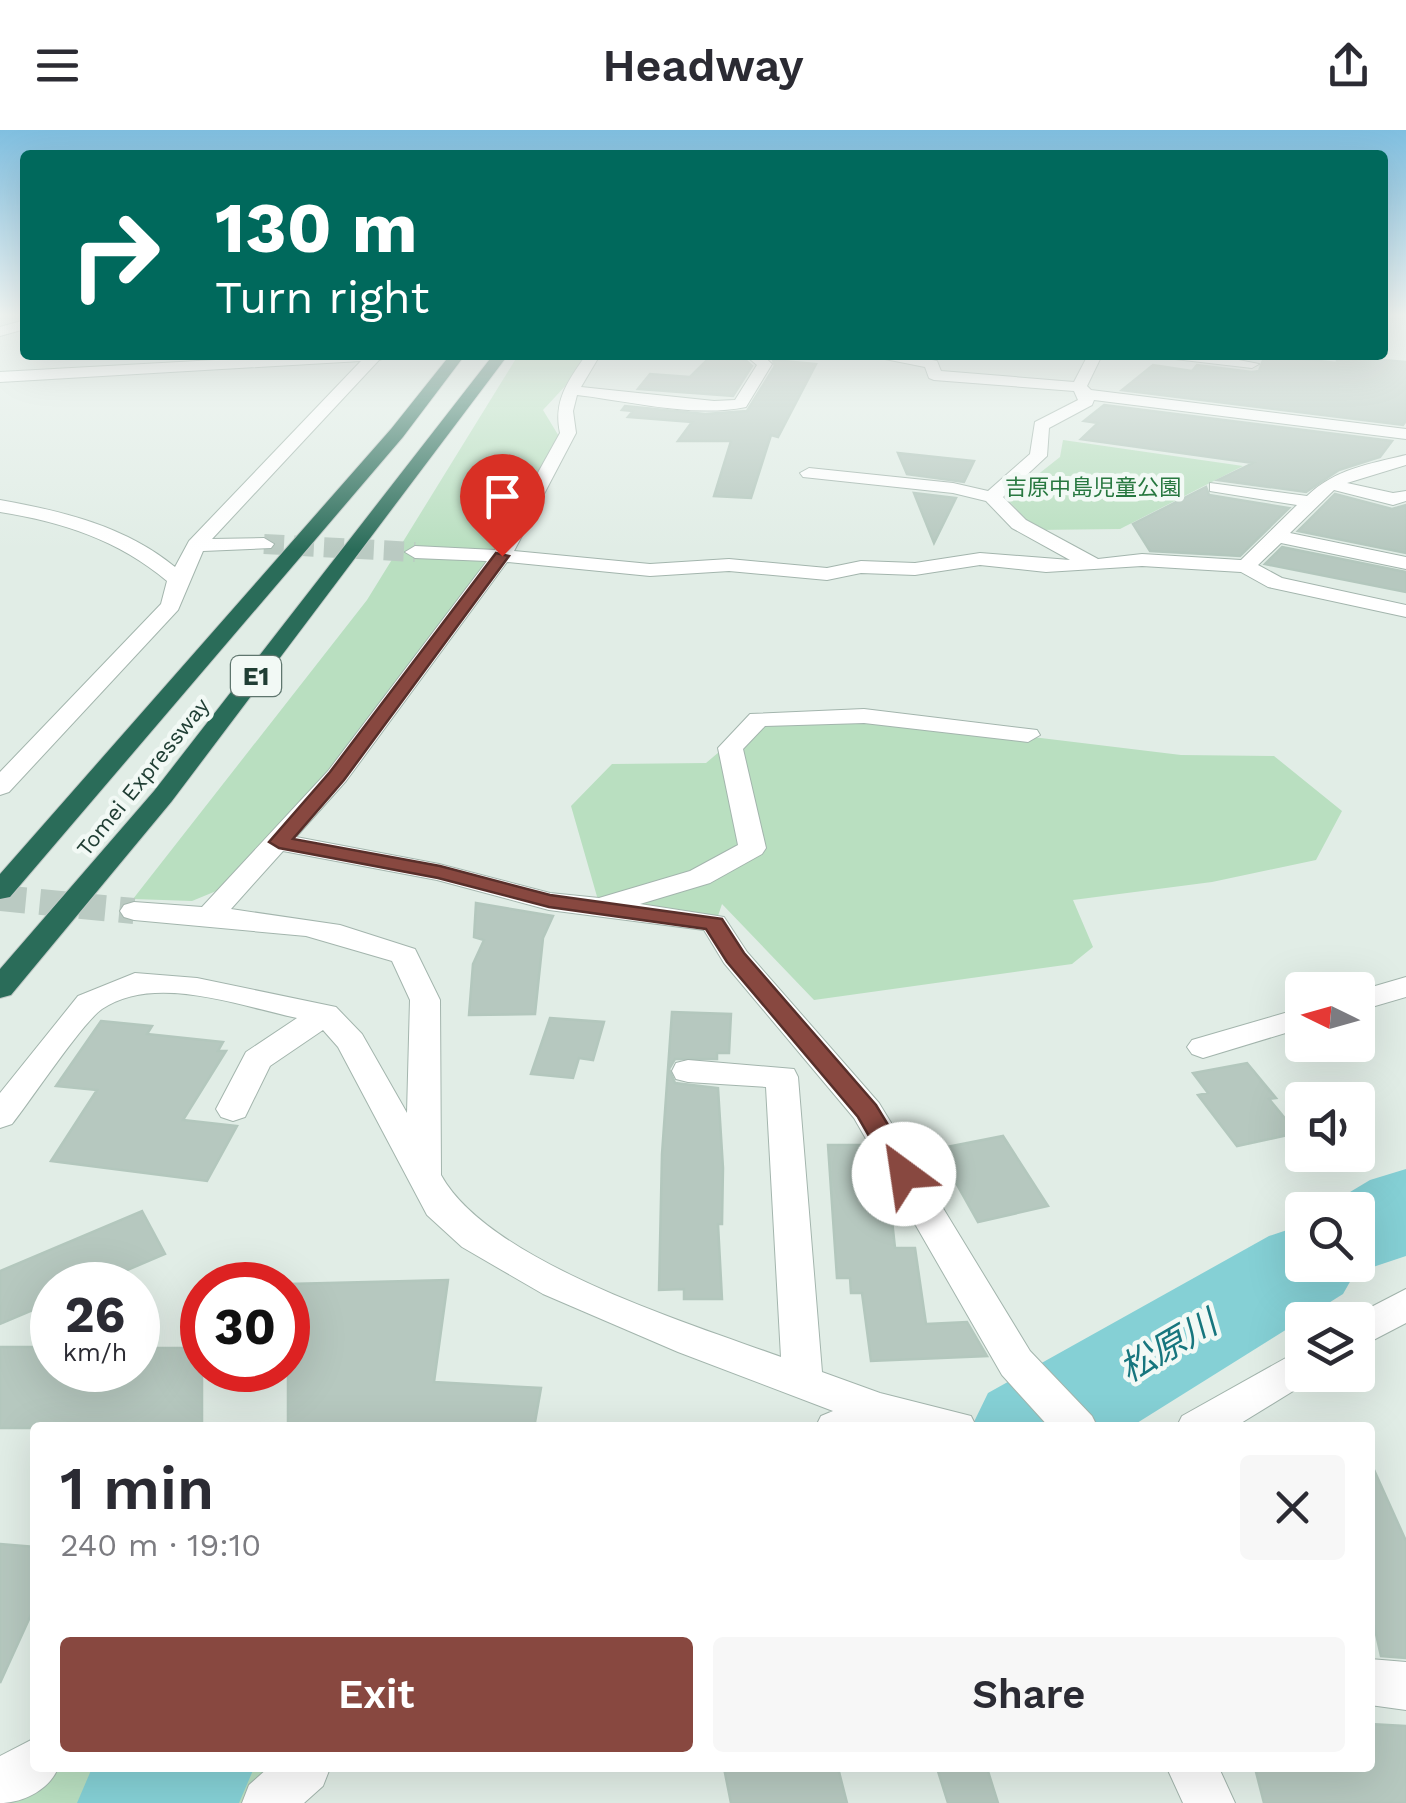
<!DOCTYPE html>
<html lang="en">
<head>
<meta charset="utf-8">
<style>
  body { margin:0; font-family:"Work Sans","Noto Sans JP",sans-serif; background:#f7f7f7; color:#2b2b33; height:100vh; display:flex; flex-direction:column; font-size:38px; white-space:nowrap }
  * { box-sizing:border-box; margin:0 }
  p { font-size:32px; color:#7c7c81 }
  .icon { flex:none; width:55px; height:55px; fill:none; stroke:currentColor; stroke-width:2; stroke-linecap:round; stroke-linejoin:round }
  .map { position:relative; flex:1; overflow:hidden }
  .drawer { position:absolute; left:30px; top:1292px; width:1345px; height:350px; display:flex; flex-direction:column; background:#fff; border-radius:10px; box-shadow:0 10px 40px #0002 }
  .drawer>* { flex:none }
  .banner { position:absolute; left:20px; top:20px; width:1368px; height:210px; border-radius:10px; box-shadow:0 10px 40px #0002; background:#00695c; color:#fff; overflow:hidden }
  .needle { width:65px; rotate:275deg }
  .fabs { position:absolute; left:1285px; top:842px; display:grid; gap:20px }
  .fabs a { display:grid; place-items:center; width:90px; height:90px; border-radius:10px; background:#fff; box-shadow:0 10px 40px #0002; font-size:50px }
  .speed { position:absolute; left:30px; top:1132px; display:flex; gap:20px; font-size:50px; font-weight:700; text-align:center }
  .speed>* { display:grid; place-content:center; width:130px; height:130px; border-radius:50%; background:#fff; box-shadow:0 10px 40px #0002; line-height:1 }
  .speed small { font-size:25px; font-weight:400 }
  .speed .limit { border:15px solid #d22; background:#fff; color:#111 }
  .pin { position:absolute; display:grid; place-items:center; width:85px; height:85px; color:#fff; margin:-102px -42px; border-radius:50% 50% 50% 0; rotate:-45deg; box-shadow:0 0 10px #0007 }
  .pin .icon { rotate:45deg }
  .me { position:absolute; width:110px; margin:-55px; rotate:329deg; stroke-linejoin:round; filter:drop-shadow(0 0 8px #0008) }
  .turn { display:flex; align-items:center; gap:35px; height:210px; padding:0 30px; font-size:45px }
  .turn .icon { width:130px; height:130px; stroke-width:2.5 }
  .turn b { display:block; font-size:70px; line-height:85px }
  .round { display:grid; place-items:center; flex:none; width:105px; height:105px; border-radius:10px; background:#f7f7f7 }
  .overview { display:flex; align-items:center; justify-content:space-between; height:170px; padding:0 30px }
  h1 { font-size:60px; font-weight:600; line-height:75px }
  .primary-button { display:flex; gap:20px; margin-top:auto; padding:20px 30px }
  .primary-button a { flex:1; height:115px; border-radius:10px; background:#884840; color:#fff; font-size:40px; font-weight:600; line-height:115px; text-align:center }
  .primary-button a+a { background:#f7f7f7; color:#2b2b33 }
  header { display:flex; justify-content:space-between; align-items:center; height:130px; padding:0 30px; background:#fff; font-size:45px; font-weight:600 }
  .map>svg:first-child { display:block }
  .green { fill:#b9dfc0 }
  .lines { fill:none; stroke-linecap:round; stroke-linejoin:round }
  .river { fill:#85d0d5; fill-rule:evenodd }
  .building { fill:#b6c8bf; stroke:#b3c7bd; stroke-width:2.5 }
  .minor-tunnel-far1 { stroke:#bacac2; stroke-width:20; stroke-dasharray:20 10; stroke-linecap:butt }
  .minor-tunnel { stroke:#bacac2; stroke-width:26; stroke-dasharray:26 14; stroke-linecap:butt }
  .minor-casing { stroke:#a3b5ad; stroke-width:2 }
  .highway-casing { stroke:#c1c9c6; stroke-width:2 }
  .minor { fill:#fff; fill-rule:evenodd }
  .highway { fill:#2a6c59; fill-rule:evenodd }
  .route { fill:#884840; stroke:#582f2a; stroke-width:2.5 }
  .labels { text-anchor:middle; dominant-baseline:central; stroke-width:9; stroke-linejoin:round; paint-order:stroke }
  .far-park-label { font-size:22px; fill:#287840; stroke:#f2f9f5 }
  .far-street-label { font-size:22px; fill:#203e34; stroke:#f2f9f5 }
  .shield { fill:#f2f9f5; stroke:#5f766e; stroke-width:2.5 }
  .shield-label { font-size:25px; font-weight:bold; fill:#203e34 }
  .near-water-label { font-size:35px; font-style:italic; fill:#17767e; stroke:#f2f9f5 }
</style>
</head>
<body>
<header><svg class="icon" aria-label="menu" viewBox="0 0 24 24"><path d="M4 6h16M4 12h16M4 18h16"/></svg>Headway<svg class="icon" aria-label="share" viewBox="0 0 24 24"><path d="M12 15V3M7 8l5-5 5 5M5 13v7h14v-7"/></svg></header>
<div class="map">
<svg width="1406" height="1673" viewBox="0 0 1406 1673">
  <rect width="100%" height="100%" fill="#e1ede6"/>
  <path class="green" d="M 525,225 L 594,225 L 543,280 L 563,313 L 507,417 L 409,547 L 226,757 L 192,771 L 133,769 L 367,470 L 517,227 Z
    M 1063,310 L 1243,336 L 1120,399 L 1036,400 L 1007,369 L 1060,327 Z
    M 758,589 L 957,598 L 1181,625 L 1274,626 L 1342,681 L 1316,730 L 1212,752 L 1073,770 L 1093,817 L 1072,834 L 814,870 L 722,774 L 718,786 L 600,777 L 571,676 L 612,634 L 706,633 Z
    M 40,1638 L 327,1638 L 285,1673 L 0,1673 L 0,1664 Z"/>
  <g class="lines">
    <path class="river" d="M 1406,1039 L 1406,1126 L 1355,1143 L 1343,1164 L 1129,1298 L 971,1298 L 988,1263 L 1269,1106 L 1302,1095 L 1302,1135 L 1358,1135 L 1358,1080 L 1320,1080 L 1370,1050 Z
      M 92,1638 L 254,1638 L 239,1673 L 77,1673 Z"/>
  </g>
  <path class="building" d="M 712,225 L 742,227 L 752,236 L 733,266 L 638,259 L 650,244 L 690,247 Z
    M 1265,225 L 1337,233 L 1337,226 L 1406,232 L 1406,291 L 1403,295 L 1122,260 L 1153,235 L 1192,241 L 1197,235 L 1252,242 L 1259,241 Z
    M 773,230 L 816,234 L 778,307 L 771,305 L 751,368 L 714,366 L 731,311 L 678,311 L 692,292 L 628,287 L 633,281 L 622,280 L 625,276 L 705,284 L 747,281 L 775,236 Z
    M 1104,275 L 1392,311 L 1380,327 L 1339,340 L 1306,362 L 1218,350 L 1253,333 L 1081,309 L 1098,293 L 1084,291 Z
    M 898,323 L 974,331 L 964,352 L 907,344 Z
    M 1206,357 L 1209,365 L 1289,378 L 1240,426 L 1150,421 L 1133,394 Z
    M 914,363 L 956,368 L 934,413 Z
    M 1335,364 L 1392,379 L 1406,375 L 1406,423 L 1298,401 Z
    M 1282,417 L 1406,442 L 1406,462 L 1265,434 Z
    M 476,773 L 553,786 L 543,808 L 535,884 L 469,885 L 473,834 L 484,810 L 474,807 Z
    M 672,882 L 731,884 L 729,923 L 717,923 L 717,929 L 675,929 L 669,939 L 675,953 L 718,958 L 723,1038 L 722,1094 L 718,1094 L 722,1169 L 684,1169 L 684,1159 L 659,1160 L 662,1024 Z
    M 550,888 L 604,892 L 593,930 L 579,928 L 573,948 L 531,944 Z
    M 101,891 L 152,896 L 147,904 L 223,912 L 218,921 L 226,921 L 183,990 L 237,996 L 207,1051 L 51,1031 L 97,960 L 56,956 Z
    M 1247,933 L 1276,968 L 1269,969 L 1297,1003 L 1237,1016 L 1198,965 L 1208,963 L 1193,943 Z
    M 1003,1006 L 1048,1076 L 978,1092 L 937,1019 Z
    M 828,1015 L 865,1015 L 888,1054 L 895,1118 L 915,1118 L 926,1194 L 967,1192 L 987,1226 L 871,1231 L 862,1163 L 851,1163 L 850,1148 L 837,1148 Z
    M 142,1081 L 165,1124 L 92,1155 L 52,1155 L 52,1172 L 0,1194 L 0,1141 Z
    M 448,1150 L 434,1252 L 541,1258 L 534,1298 L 288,1298 L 288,1154 Z
    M 0,1217 L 52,1217 L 52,1240 L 138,1240 L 138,1218 L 202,1218 L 202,1298 L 0,1298 Z
    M 1370,1331 L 1406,1411 L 1406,1528 L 1381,1526 L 1370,1477 Z
    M 0,1414 L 35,1417 L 35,1476 L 0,1553 Z
    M 1370,1594 L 1406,1596 L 1406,1673 L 1264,1673 L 1255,1638 L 1370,1638 Z
    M 724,1638 L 838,1638 L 847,1673 L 731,1673 Z
    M 937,1638 L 987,1638 L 998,1673 L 948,1673 Z"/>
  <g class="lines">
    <path class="minor-tunnel-far1" d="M 264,414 L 415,422"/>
    <path class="minor-tunnel" d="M 0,768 L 134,781"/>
    <g class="minor-casing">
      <path id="minor" d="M 25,190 L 25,199 L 0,206 L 0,197 Z
        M 308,225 L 393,225 L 379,230 L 212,409 L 264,408 L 274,414 L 271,418 L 203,421 L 178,480 L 9,662 L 0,665 L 0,642 L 161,474 L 167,451 C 118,410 63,392 0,382 L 0,370 C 62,381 125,396 175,437 L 189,411 L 361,231 L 0,252 L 0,242 Z
        M 586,225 L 600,225 L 581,257 L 714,271 L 735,270 L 757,235 L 745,225 L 762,225 L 772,234 L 746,277 C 693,288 630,271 577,265 L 573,281 L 576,303 L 514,421 L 650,434 L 729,429 L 827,438 L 861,431 L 915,433 L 980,423 L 1070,430 L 1012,398 L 986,371 L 953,363 L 803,347 L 800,343 L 809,338 L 953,353 L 988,361 L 1030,324 L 1035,292 L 1078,270 L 1074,261 L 934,250 L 929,248 L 925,237 L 865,225 L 932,230 L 937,231 L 941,241 L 1074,252 L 1088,225 L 1102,225 L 1087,256 L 1091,260 L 1406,299 L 1406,309 L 1094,270 L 1092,275 L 1049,298 L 1047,326 L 1003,367 L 1026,390 L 1098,429 L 1142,424 L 1241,430 L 1297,375 L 1210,361 L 1210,353 L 1307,366 C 1335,339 1369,334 1406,325 L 1406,335 L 1347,353 L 1393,363 L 1406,361 L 1406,371 L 1393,375 L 1334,360 L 1290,403 L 1406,427 L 1406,439 L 1281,413 L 1258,435 L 1282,448 L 1406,475 L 1406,487 L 1268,457 L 1241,442 L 1142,436 L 1046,442 L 980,435 L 915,445 L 861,443 L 827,450 L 729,441 L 650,446 L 507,432 L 346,651 L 296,707 L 439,734 L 550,763 L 599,768 L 690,741 L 738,715 L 718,618 L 750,584 L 864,579 L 1037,600 L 1040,605 L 1028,612 L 864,593 L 765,596 L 743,619 L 766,718 L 762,724 L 710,753 L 640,774 L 724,787 L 747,822 L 879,973 L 1030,1221 L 1092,1286 L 1098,1298 L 1050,1298 L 1002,1245 L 854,988 L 724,833 L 704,800 L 549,780 L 437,750 L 283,721 L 231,779 L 340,795 L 415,819 L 440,870 L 441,1045 C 489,1132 688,1193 781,1227 L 766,957 L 688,952 L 676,949 L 672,941 L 676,933 L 688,930 L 794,939 L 798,947 L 822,1242 L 880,1263 L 971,1286 L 977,1298 L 815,1298 L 821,1286 L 833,1281 L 678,1222 L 543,1164 L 462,1117 L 427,1085 L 338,917 L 323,900 L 270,936 L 245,987 L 233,991 L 221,987 L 216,979 L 246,922 L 297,888 C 239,876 155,843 102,879 C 82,893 31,970 12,994 L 0,998 L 0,963 L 78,866 L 135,843 L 197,848 L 336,877 L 362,904 L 407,983 L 410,870 L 392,831 L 306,806 L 134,790 L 124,787 L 120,781 L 124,775 L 134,772 L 202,777 L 328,641 L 487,431 L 415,428 L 405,422 L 415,416 L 495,420 L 560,303 C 553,271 568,251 586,225 Z
        M 1168,225 L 1213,225 L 1259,234 L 1252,238 L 1175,229 Z
        M 1406,847 L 1406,867 L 1358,881 L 1358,861 Z
        M 1302,878 L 1302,898 L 1203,928 L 1192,924 L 1187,917 L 1192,910 Z
        M 1406,1159 L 1406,1193 L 1358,1218 L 1358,1190 L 1346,1190 Z
        M 1302,1219 L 1302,1245 L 1316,1247 L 1233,1298 L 1176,1298 L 1182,1286 Z
        M 1370,1529 L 1406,1532 L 1406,1580 L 1370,1575 Z
        M 35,1608 L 35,1638 L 58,1638 C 49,1660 23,1673 0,1673 L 0,1626 Z
        M 268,1638 L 330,1638 L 323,1656 L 304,1673 L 242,1673 L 249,1655 Z
        M 1167,1638 L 1219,1638 L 1235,1673 L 1183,1673 Z"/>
    </g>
    <g class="highway-casing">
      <path id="highway" d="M 450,225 L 465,225 L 403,307 L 10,767 L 0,769 L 0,744 L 391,299 Z
        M 493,225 L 508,225 L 172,671 L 11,865 L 0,868 L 0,839 L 154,661 Z"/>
    </g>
    <use href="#minor" class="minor"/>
    <use href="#highway" class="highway"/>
  </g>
  <linearGradient id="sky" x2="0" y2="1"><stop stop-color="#80bfe0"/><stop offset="0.44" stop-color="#f2f7f4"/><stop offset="1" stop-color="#f2f7f4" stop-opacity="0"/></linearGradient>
  <rect width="1406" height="420" fill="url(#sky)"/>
  <path class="route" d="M 496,423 L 509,426 L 344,650 L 293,709 L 440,736 L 550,765 L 722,789 L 744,823 L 876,975 L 918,1044 L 914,1051 L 895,1051 L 858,987 L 727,832 L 706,799 L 549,777 L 438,748 L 279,718 L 269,712 L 330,642 Z"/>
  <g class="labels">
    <g class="far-park-label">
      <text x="1093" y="357">吉原中島児童公園</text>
    </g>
    <g class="far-street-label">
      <text transform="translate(143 647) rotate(-51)">Tomei Expressway</text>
    </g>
    <rect class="shield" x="231" y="526" width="50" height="40" rx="8"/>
    <g class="shield-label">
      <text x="256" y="546">E1</text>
    </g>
    <g class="near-water-label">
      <text transform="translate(1168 1216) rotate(-30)">松原川</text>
    </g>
  </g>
</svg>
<div class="fabs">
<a><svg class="needle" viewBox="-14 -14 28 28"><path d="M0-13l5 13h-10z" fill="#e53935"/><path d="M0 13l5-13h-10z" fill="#7c7c81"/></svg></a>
<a><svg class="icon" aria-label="sound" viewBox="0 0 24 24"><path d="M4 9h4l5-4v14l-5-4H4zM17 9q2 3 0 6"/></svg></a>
<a><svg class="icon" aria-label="search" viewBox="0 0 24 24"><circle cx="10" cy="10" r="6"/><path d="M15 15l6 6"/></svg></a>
<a><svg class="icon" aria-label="layers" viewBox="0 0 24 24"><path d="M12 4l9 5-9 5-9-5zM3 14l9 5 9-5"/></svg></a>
</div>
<div class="speed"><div>26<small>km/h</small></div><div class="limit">30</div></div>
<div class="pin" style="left:502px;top:426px;background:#d93025"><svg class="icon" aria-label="arrive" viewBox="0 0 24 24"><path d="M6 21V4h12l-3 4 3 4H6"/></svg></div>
<svg class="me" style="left:904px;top:1044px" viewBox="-20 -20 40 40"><circle r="19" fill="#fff"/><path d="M0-13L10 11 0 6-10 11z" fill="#884840"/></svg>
<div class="banner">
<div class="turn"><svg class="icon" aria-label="right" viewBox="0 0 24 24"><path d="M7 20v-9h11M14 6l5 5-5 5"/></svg><div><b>130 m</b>Turn right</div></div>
</div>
<section class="drawer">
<div class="overview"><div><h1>1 min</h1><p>240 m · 19:10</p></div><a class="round"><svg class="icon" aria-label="close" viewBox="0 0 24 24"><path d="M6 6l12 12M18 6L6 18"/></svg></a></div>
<div class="primary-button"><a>Exit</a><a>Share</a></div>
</section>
</div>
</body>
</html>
